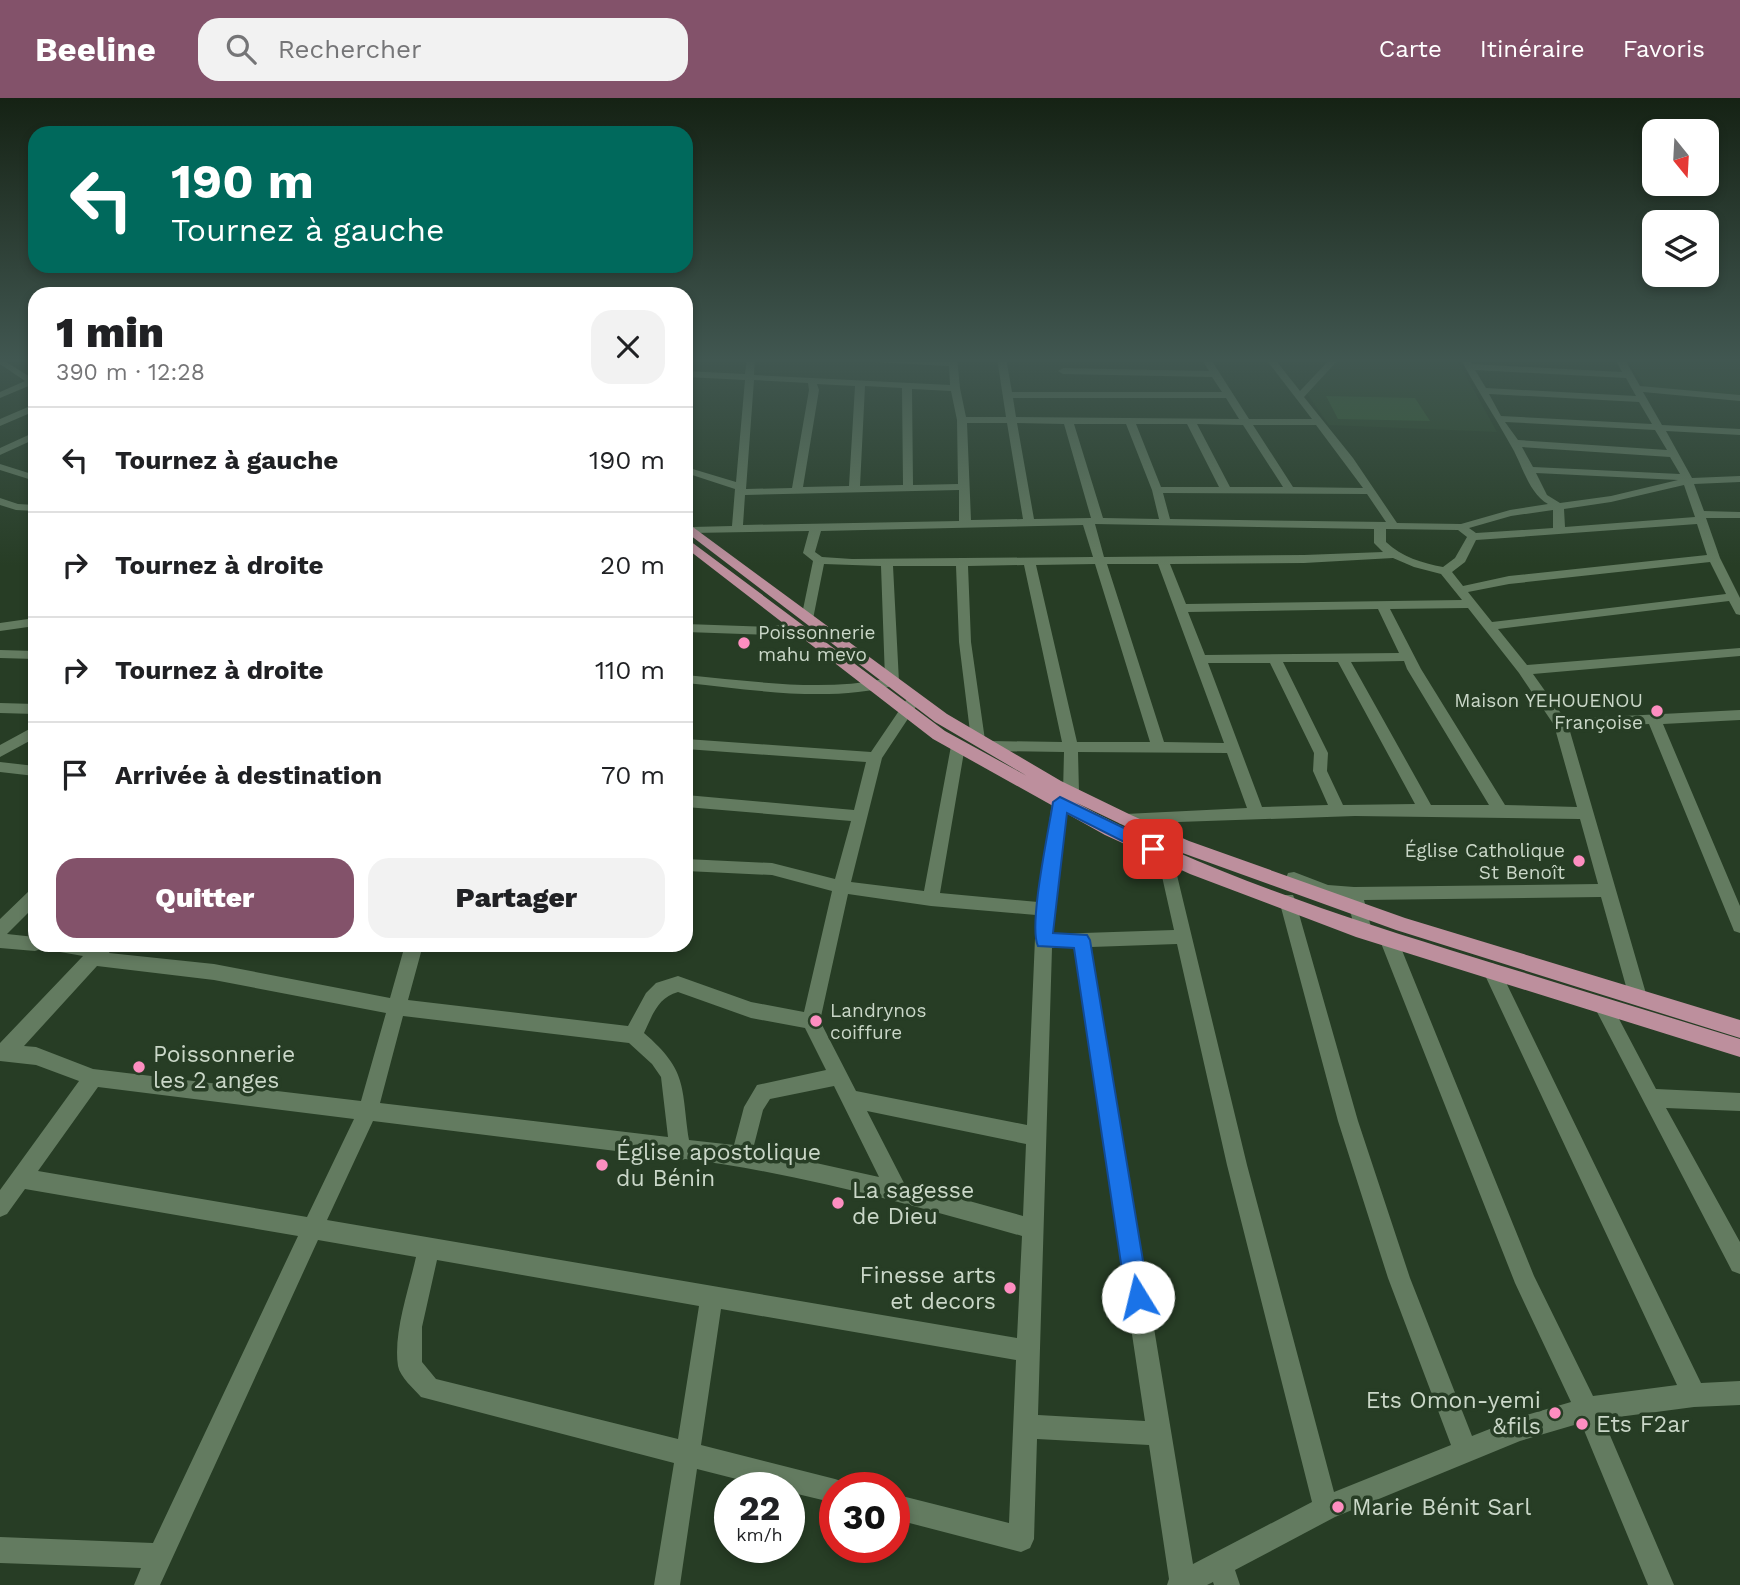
<!DOCTYPE html>
<html lang="fr">
<head>
<meta charset="utf-8">
<style>
  body { margin:0; font-family:"Work Sans",sans-serif; background:#f2f2f2; color:#202124; height:100vh; display:flex; flex-direction:column; font-size:26px; white-space:nowrap }
  * { box-sizing:border-box; margin:0 }
  p { font-size:23px; color:#757577 }
  .icon { flex:none; width:38px; height:38px; fill:none; stroke:currentColor; stroke-width:2; stroke-linecap:round; stroke-linejoin:round }
  .map { position:relative; flex:1; overflow:hidden }
  .drawer { position:absolute; left:28px; top:189px; width:665px; height:665px; display:flex; flex-direction:column; background:#fff; border-radius:21px; box-shadow:0 4px 10px #0003 }
  .drawer>* { flex:none }
  .top-card { position:absolute; left:28px; top:28px; width:665px; height:147px; border-radius:21px; box-shadow:0 4px 10px #0003; background:#00695c; color:#fff; overflow:hidden }
  .needle { width:46px; rotate:162deg }
  .fabs { position:absolute; left:1642px; top:21px; display:grid; gap:14px }
  .fabs a { display:grid; place-items:center; width:77px; height:77px; border-radius:14px; background:#fff; box-shadow:0 4px 10px #0003; font-size:35px }
  .speed { position:absolute; left:714px; top:1374px; display:flex; gap:14px; font-size:35px; font-weight:700; text-align:center }
  .speed>* { display:grid; place-content:center; width:91px; height:91px; border-radius:50%; background:#fff; box-shadow:0 4px 10px #0003; line-height:1 }
  .speed small { font-size:18px; font-weight:400 }
  .speed .limit { border:10px solid #d22; background:#fff; color:#111 }
  .pin { position:absolute; display:grid; place-items:center; width:60px; height:60px; color:#fff; margin:-30px; border-radius:14px; box-shadow:0 4px 10px #0006 }
  .me { position:absolute; width:77px; margin:-38px; rotate:351deg; stroke-linejoin:round; filter:drop-shadow(0 0 5px #0008) }
  .turn { display:flex; align-items:center; gap:24px; height:147px; padding:0 28px; font-size:32px }
  .turn .icon { width:91px; height:91px; stroke-width:2.5 }
  .turn b { display:block; font-size:49px; line-height:60px }
  .round { display:grid; place-items:center; flex:none; width:74px; height:74px; border-radius:21px; background:#f2f2f2 }
  .summary { display:flex; align-items:center; justify-content:space-between; height:119px; padding:0 28px }
  h1 { font-size:42px; font-weight:800; line-height:52px }
  .button { display:flex; gap:14px; margin-top:auto; padding:14px 28px }
  .button a { flex:1; height:80px; border-radius:21px; background:#83526a; color:#fff; font-size:28px; font-weight:800; line-height:80px; text-align:center }
  .button a+a { background:#f2f2f2; color:#202124 }
  ul { padding:0; list-style:none }
  li { display:flex; align-items:center; gap:21px; height:105px; padding:0 28px; border-top:2px solid #e0e0e0 }
  li div { flex:1 }
  li b { display:block; font-size:26px }
  li em { font-style:normal }
  header { display:flex; align-items:center; gap:42px; box-sizing:border-box; height:98px; padding:0 35px; background:#83526a; color:#fff }
  header strong { font-size:33px }
  nav { display:flex; gap:38px; margin-inline-start:auto; font-size:24px }
  .search { width:490px; height:63px; background:#f2f2f2; display:flex; align-items:center; gap:18px; box-sizing:border-box; padding:0 24px; border-radius:21px; color:#757577; font-size:26px }
  .map>svg:first-child { display:block }
  .built { fill:#2c4729 }
  .green { fill:#376034 }
  .lines { fill:none; stroke-linecap:round; stroke-linejoin:round }
  .minor { fill:#637b60; fill-rule:evenodd }
  .major { fill:#bd8f9d; fill-rule:evenodd }
  .route { fill:#1a73e8; stroke:#114b97; stroke-width:2 }
  .poi-dot { fill:#fd8ec0; stroke:#273d25; stroke-width:2.5 }
  .labels { text-anchor:middle; dominant-baseline:central; stroke-width:7; stroke-linejoin:round; paint-order:stroke }
  .poi-label { font-size:19px; fill:#cad7c8; stroke:#273d25; text-anchor:start }
  .near-poi-label { font-size:23px; fill:#cad7c8; stroke:#273d25; text-anchor:start }
</style>
</head>
<body>
<header>
<strong>Beeline</strong>
<div class="search"><svg class="icon" aria-label="search" viewBox="0 0 24 24"><circle cx="10" cy="10" r="6"/><path d="M15 15l6 6"/></svg>Rechercher</div>
<nav><a>Carte</a><a>Itinéraire</a><a>Favoris</a></nav>
</header>
<div class="map">
<svg width="1740" height="1487" viewBox="0 0 1740 1487">
  <rect width="100%" height="100%" fill="#273d25"/>
  <path class="built" d="M 1340,260 L 1456,260 L 1497,334 L 1329,327 L 1307,296 Z
    M 1626,260 L 1740,261 L 1740,297 L 1645,289 Z"/>
  <path class="green" d="M 1326,298 L 1415,300 L 1430,323 L 1338,321 Z"/>
  <g class="lines">
    <path class="minor" d="M 0,260 L 35,282 L 35,289 L 31,287 L 0,300 L 0,294 L 25,283 L 0,266 Z
      M 747,260 L 755,260 L 754,277 L 950,287 L 949,268 L 855,263 L 851,260 L 957,260 L 960,290 L 966,319 L 1006,319 L 997,260 L 1006,260 L 1012,294 L 1222,294 L 1212,279 L 1063,276 L 1058,273 L 1063,270 L 1209,273 L 1201,260 L 1210,260 L 1249,321 L 1312,321 L 1265,260 L 1274,260 L 1300,293 L 1331,260 L 1340,260 L 1304,299 L 1353,360 L 1397,425 L 1461,426 L 1510,412 L 1548,406 C 1528,395 1522,365 1510,346 C 1494,317 1476,290 1460,260 L 1469,260 L 1472,266 L 1622,274 L 1615,260 L 1624,260 L 1640,288 L 1740,297 L 1740,303 L 1643,294 L 1662,327 L 1740,331 L 1740,337 L 1666,333 L 1692,380 L 1740,378 L 1740,384 L 1694,386 L 1704,413 L 1740,414 L 1740,420 L 1706,420 L 1720,460 L 1740,500 L 1740,517 L 1736,516 L 1729,503 L 1498,531 L 1527,567 L 1740,550 L 1740,558 L 1533,576 L 1565,621 L 1740,612 L 1740,622 L 1663,626 L 1740,808 L 1740,835 L 1734,833 L 1732,828 L 1649,626 L 1569,630 L 1647,899 L 1644,905 L 1638,907 L 1632,905 L 1629,899 L 1601,799 L 1364,802 L 1372,833 L 1369,838 L 1363,840 L 1357,838 L 1347,802 L 1327,800 L 1288,785 L 1286,780 L 1288,775 L 1294,774 L 1328,787 L 1354,789 L 1598,786 L 1580,721 L 1355,718 L 1120,726 L 1117,722 L 1125,716 L 1247,710 L 1227,655 L 1078,654 L 1079,695 L 1076,699 L 1066,699 L 1063,695 L 1064,654 L 989,653 L 982,648 L 989,643 L 1062,644 L 1024,467 L 968,468 L 971,544 L 985,642 L 983,646 L 978,647 L 971,642 L 959,544 L 956,468 L 893,468 L 899,584 L 897,587 C 828,605 756,592 686,585 L 686,577 C 752,583 819,594 885,581 L 881,468 L 824,466 L 813,521 L 807,525 L 801,521 L 813,463 L 803,455 L 809,433 L 692,435 L 686,432 L 692,429 L 732,428 L 735,391 L 686,375 L 686,369 L 736,384 L 745,282 L 686,279 L 686,273 L 745,276 ZM 1475,272 L 1626,280 L 1636,298 L 1486,290 ZM 754,282 L 808,285 L 809,292 L 792,390 L 746,391 ZM 817,286 L 855,288 L 849,388 L 803,389 L 819,292 ZM 865,288 L 902,290 L 903,387 L 860,388 ZM 912,291 L 951,293 L 957,322 L 958,386 L 913,387 ZM 1489,296 L 1639,304 L 1652,326 L 1501,318 ZM 1013,300 L 1226,300 L 1239,321 L 1016,319 ZM 1505,324 L 1655,332 L 1667,352 L 1518,342 ZM 967,325 L 1007,325 L 1023,421 L 971,422 ZM 1017,325 L 1064,326 L 1091,420 L 1034,421 ZM 1074,326 L 1126,326 L 1152,392 L 1159,421 L 1103,420 ZM 1136,326 L 1187,326 L 1219,389 L 1161,389 ZM 1197,326 L 1243,327 L 1283,389 L 1230,389 ZM 1253,327 L 1316,327 L 1363,390 L 1293,389 ZM 1522,349 L 1670,359 L 1680,376 L 1533,369 ZM 1536,375 L 1678,382 L 1611,398 L 1560,405 L 1547,397 ZM 1684,387 L 1695,419 L 1565,429 L 1564,411 L 1611,404 ZM 959,392 L 959,423 L 743,427 L 745,397 ZM 1163,395 L 1367,396 L 1386,424 L 1170,421 ZM 1553,412 L 1553,430 L 1476,435 L 1469,430 L 1511,418 ZM 1095,426 L 1374,431 L 1374,445 L 1383,454 L 1304,457 L 1104,459 ZM 1697,426 L 1707,457 L 1509,478 L 1463,488 L 1452,474 L 1465,464 L 1476,442 ZM 1083,427 L 1093,459 L 852,461 L 822,459 L 815,454 L 821,433 ZM 1386,431 L 1458,432 L 1467,439 L 1455,460 L 1443,469 C 1422,465 1402,459 1386,444 ZM 1393,460 L 1414,469 L 1441,476 L 1462,502 L 1186,506 L 1170,466 L 1304,465 ZM 1710,464 L 1726,496 L 1492,524 L 1468,494 L 1509,486 ZM 1095,466 L 1150,644 L 1077,644 L 1036,467 ZM 1107,466 L 1158,466 L 1224,645 L 1164,644 ZM 1468,510 L 1519,575 L 1554,627 L 1577,709 L 1505,707 L 1421,571 L 1390,511 ZM 1378,511 L 1399,555 L 1205,557 L 1188,514 ZM 1404,563 L 1407,571 L 1489,707 L 1431,707 L 1351,564 ZM 1283,564 L 1338,564 L 1415,706 L 1343,707 L 1327,673 L 1328,655 ZM 1208,565 L 1270,565 L 1314,655 L 1313,673 L 1328,707 L 1262,709 Z
      M 35,306 L 35,313 L 0,328 L 0,321 Z
      M 35,334 L 35,341 L 0,357 L 0,350 Z
      M 0,366 L 35,377 L 35,383 L 0,372 Z
      M 0,400 L 18,406 L 35,407 L 35,413 L 16,412 L 0,407 Z
      M 35,520 L 35,528 L 0,533 L 0,525 Z
      M 795,524 L 801,528 L 799,531 L 770,537 L 686,534 L 686,526 L 770,529 Z
      M 0,552 L 35,553 L 35,561 L 0,560 Z
      M 914,596 L 921,601 L 882,660 L 851,784 L 924,793 L 951,648 L 958,643 L 965,648 L 940,795 L 1038,804 L 1052,704 L 1060,698 L 1068,704 L 1053,811 L 1053,836 L 1174,832 L 1161,774 L 1163,769 L 1175,769 L 1247,1067 L 1334,1394 L 1451,1347 L 1388,1180 L 1338,1023 L 1279,802 L 1281,797 L 1293,797 L 1295,802 L 1358,1023 L 1410,1180 L 1472,1338 L 1520,1319 L 1571,1304 L 1515,1185 L 1379,840 L 1382,835 L 1388,833 L 1394,835 L 1397,840 L 1534,1178 L 1593,1298 L 1677,1287 L 1483,873 L 1486,868 L 1492,865 L 1498,868 L 1701,1285 L 1740,1283 L 1740,1307 L 1694,1309 L 1603,1321 L 1674,1487 L 1648,1487 L 1581,1325 L 1520,1343 L 1335,1419 L 1235,1472 L 1240,1487 L 1214,1487 L 1213,1484 L 1207,1487 L 1167,1487 L 1169,1481 L 1149,1347 L 1037,1341 L 1034,1441 L 1030,1450 L 1021,1454 L 894,1421 L 894,1396 L 1009,1425 L 1016,1262 L 721,1211 L 701,1347 L 835,1381 L 844,1384 L 846,1390 L 835,1390 L 835,1405 L 789,1394 L 789,1390 L 772,1390 L 697,1371 L 680,1487 L 654,1487 L 674,1365 L 421,1299 C 414,1291 400,1279 398,1268 C 393,1235 409,1191 416,1159 L 318,1142 L 160,1487 L 134,1487 L 141,1470 L 0,1465 L 0,1439 L 153,1445 L 298,1138 L 25,1091 L 7,1116 L 0,1119 L 0,1092 L 79,983 L 36,967 L 0,963 L 0,945 L 83,858 L 49,852 L 46,847 L 114,847 L 109,855 L 214,866 L 390,900 L 405,847 L 423,847 L 408,902 L 628,928 L 646,895 L 656,885 L 678,878 L 751,904 L 804,914 L 832,793 L 772,777 L 686,773 L 686,761 L 772,765 L 835,781 L 851,723 L 686,709 L 686,697 L 854,712 L 866,664 L 686,651 L 686,641 L 871,654 L 909,598 ZM 848,796 L 931,808 L 1036,817 L 1027,1027 L 856,993 L 820,923 ZM 1177,846 L 1227,1067 L 1312,1404 L 1193,1466 L 1091,849 ZM 1074,849 L 1145,1323 L 1038,1317 L 1052,850 ZM 97,868 L 214,882 L 386,915 L 361,1003 L 93,971 L 36,949 L 24,948 ZM 678,894 L 751,920 L 805,930 L 826,972 L 757,987 L 744,1009 L 734,1047 L 689,1042 C 681,988 688,973 644,935 C 652,918 658,899 678,894 ZM 403,918 L 629,945 L 652,966 L 661,979 L 668,1039 L 380,1005 ZM 834,988 L 879,1079 L 753,1051 L 763,1012 L 770,1001 ZM 98,989 L 354,1021 L 307,1119 L 38,1073 ZM 867,1013 L 1026,1046 L 1023,1118 L 904,1085 ZM 373,1023 L 673,1060 L 680,1063 L 685,1061 C 799,1075 911,1107 1022,1138 L 1017,1240 L 327,1122 ZM 437,1162 L 699,1208 L 678,1341 L 436,1281 L 422,1264 L 422,1229 Z
      M 0,605 L 35,606 L 35,616 L 0,615 Z
      M 35,628 L 35,640 L 0,659 L 0,647 Z
      M 0,664 L 35,668 L 35,678 L 0,674 Z
      M 35,791 L 35,808 L 7,836 L 35,839 L 35,847 L 43,847 L 41,851 L 35,853 L 0,850 L 0,821 L 29,793 Z
      M 1603,900 L 1609,902 L 1656,991 L 1740,995 L 1740,1013 L 1666,1010 L 1740,1144 L 1740,1176 L 1732,1173 L 1597,914 L 1594,908 L 1597,902 Z"/>
    <path class="major" d="M 686,424 L 947,616 L 1061,683 L 1131,717 L 1189,743 L 1405,820 L 1740,922 L 1740,940 L 1396,832 L 1177,753 L 1075,704 C 1201,773 1339,818 1476,860 C 1564,887 1652,914 1740,941 L 1740,959 L 1356,839 L 1190,776 L 1105,737 L 933,641 L 686,450 L 686,440 L 945,633 L 1027,678 L 935,624 L 686,434 Z"/>
  </g>
  <linearGradient id="sky" x2="0" y2="1"><stop stop-color="#152214"/><stop offset="0.56" stop-color="#415751"/><stop offset="1" stop-color="#415751" stop-opacity="0"/></linearGradient>
  <rect width="1740" height="468" fill="url(#sky)"/>
  <path class="route" d="M 1060,699 L 1159,747 L 1161,751 L 1159,756 L 1148,756 L 1067,715 L 1053,835 L 1087,837 L 1090,842 L 1149,1199 L 1145,1206 L 1138,1210 L 1130,1206 L 1126,1199 L 1074,850 L 1038,848 C 1028,828 1049,731 1053,704 Z"/>
  <g class="poi-dot">
    <circle cx="744" cy="545" r="7"/>
    <circle cx="1657" cy="613" r="7"/>
    <circle cx="1579" cy="763" r="7"/>
    <circle cx="816" cy="923" r="7"/>
    <circle cx="139" cy="969" r="7"/>
    <circle cx="602" cy="1067" r="7"/>
    <circle cx="838" cy="1105" r="7"/>
    <circle cx="1010" cy="1190" r="7"/>
    <circle cx="1555" cy="1315" r="7"/>
    <circle cx="1582" cy="1326" r="7"/>
    <circle cx="1338" cy="1409" r="7"/>
  </g>
  <g class="labels">
    <g class="poi-label">
      <text x="758" y="534">Poissonnerie<tspan x="758" dy="22">mahu mevo</tspan></text>
      <text x="1643" y="602" text-anchor="end">Maison YEHOUENOU<tspan x="1643" dy="22">Françoise</tspan></text>
      <text x="1565" y="752" text-anchor="end">Église Catholique<tspan x="1565" dy="22">St Benoît</tspan></text>
      <text x="830" y="912">Landrynos<tspan x="830" dy="22">coiffure</tspan></text>
    </g>
    <g class="near-poi-label">
      <text x="153" y="956">Poissonnerie<tspan x="153" dy="26">les 2 anges</tspan></text>
      <text x="616" y="1054">Église apostolique<tspan x="616" dy="26">du Bénin</tspan></text>
      <text x="852" y="1092">La sagesse<tspan x="852" dy="26">de Dieu</tspan></text>
      <text x="996" y="1177" text-anchor="end">Finesse arts<tspan x="996" dy="26">et decors</tspan></text>
      <text x="1541" y="1302" text-anchor="end">Ets Omon-yemi<tspan x="1541" dy="26">&amp;fils</tspan></text>
      <text x="1596" y="1326">Ets F2ar</text>
      <text x="1352" y="1409">Marie Bénit Sarl</text>
    </g>
  </g>
</svg>
<div class="fabs">
<a><svg class="needle" viewBox="-14 -14 28 28"><path d="M0-13l5 13h-10z" fill="#e53935"/><path d="M0 13l5-13h-10z" fill="#757577"/></svg></a>
<a><svg class="icon" aria-label="layers" viewBox="0 0 24 24"><path d="M12 4l9 5-9 5-9-5zM3 14l9 5 9-5"/></svg></a>
</div>
<div class="speed"><div>22<small>km/h</small></div><div class="limit">30</div></div>
<div class="pin" style="left:1153px;top:751px;background:#d93025"><svg class="icon" aria-label="arrive" viewBox="0 0 24 24"><path d="M6 21V4h12l-3 4 3 4H6"/></svg></div>
<svg class="me" style="left:1138px;top:1199px" viewBox="-20 -20 40 40"><circle r="19" fill="#fff"/><path d="M0-13L10 11 0 6-10 11z" fill="#1a73e8"/></svg>
<div class="top-card">
<div class="turn"><svg class="icon" aria-label="left" viewBox="0 0 24 24"><path d="M17 20v-9H6M10 6l-5 5 5 5"/></svg><div><b>190 m</b>Tournez à gauche</div></div>
</div>
<section class="drawer">
<div class="summary"><div><h1>1 min</h1><p>390 m · 12:28</p></div><a class="round"><svg class="icon" aria-label="close" viewBox="0 0 24 24"><path d="M6 6l12 12M18 6L6 18"/></svg></a></div>
<ul>
<li><svg class="icon" aria-label="left" viewBox="0 0 24 24"><path d="M17 20v-9H6M10 6l-5 5 5 5"/></svg><div><b>Tournez à gauche</b></div><em>190 m</em></li>
<li><svg class="icon" aria-label="right" viewBox="0 0 24 24"><path d="M7 20v-9h11M14 6l5 5-5 5"/></svg><div><b>Tournez à droite</b></div><em>20 m</em></li>
<li><svg class="icon" aria-label="right" viewBox="0 0 24 24"><path d="M7 20v-9h11M14 6l5 5-5 5"/></svg><div><b>Tournez à droite</b></div><em>110 m</em></li>
<li><svg class="icon" aria-label="arrive" viewBox="0 0 24 24"><path d="M6 21V4h12l-3 4 3 4H6"/></svg><div><b>Arrivée à destination</b></div><em>70 m</em></li>
</ul>
<div class="button"><a>Quitter</a><a>Partager</a></div>
</section>
</div>
</body>
</html>
